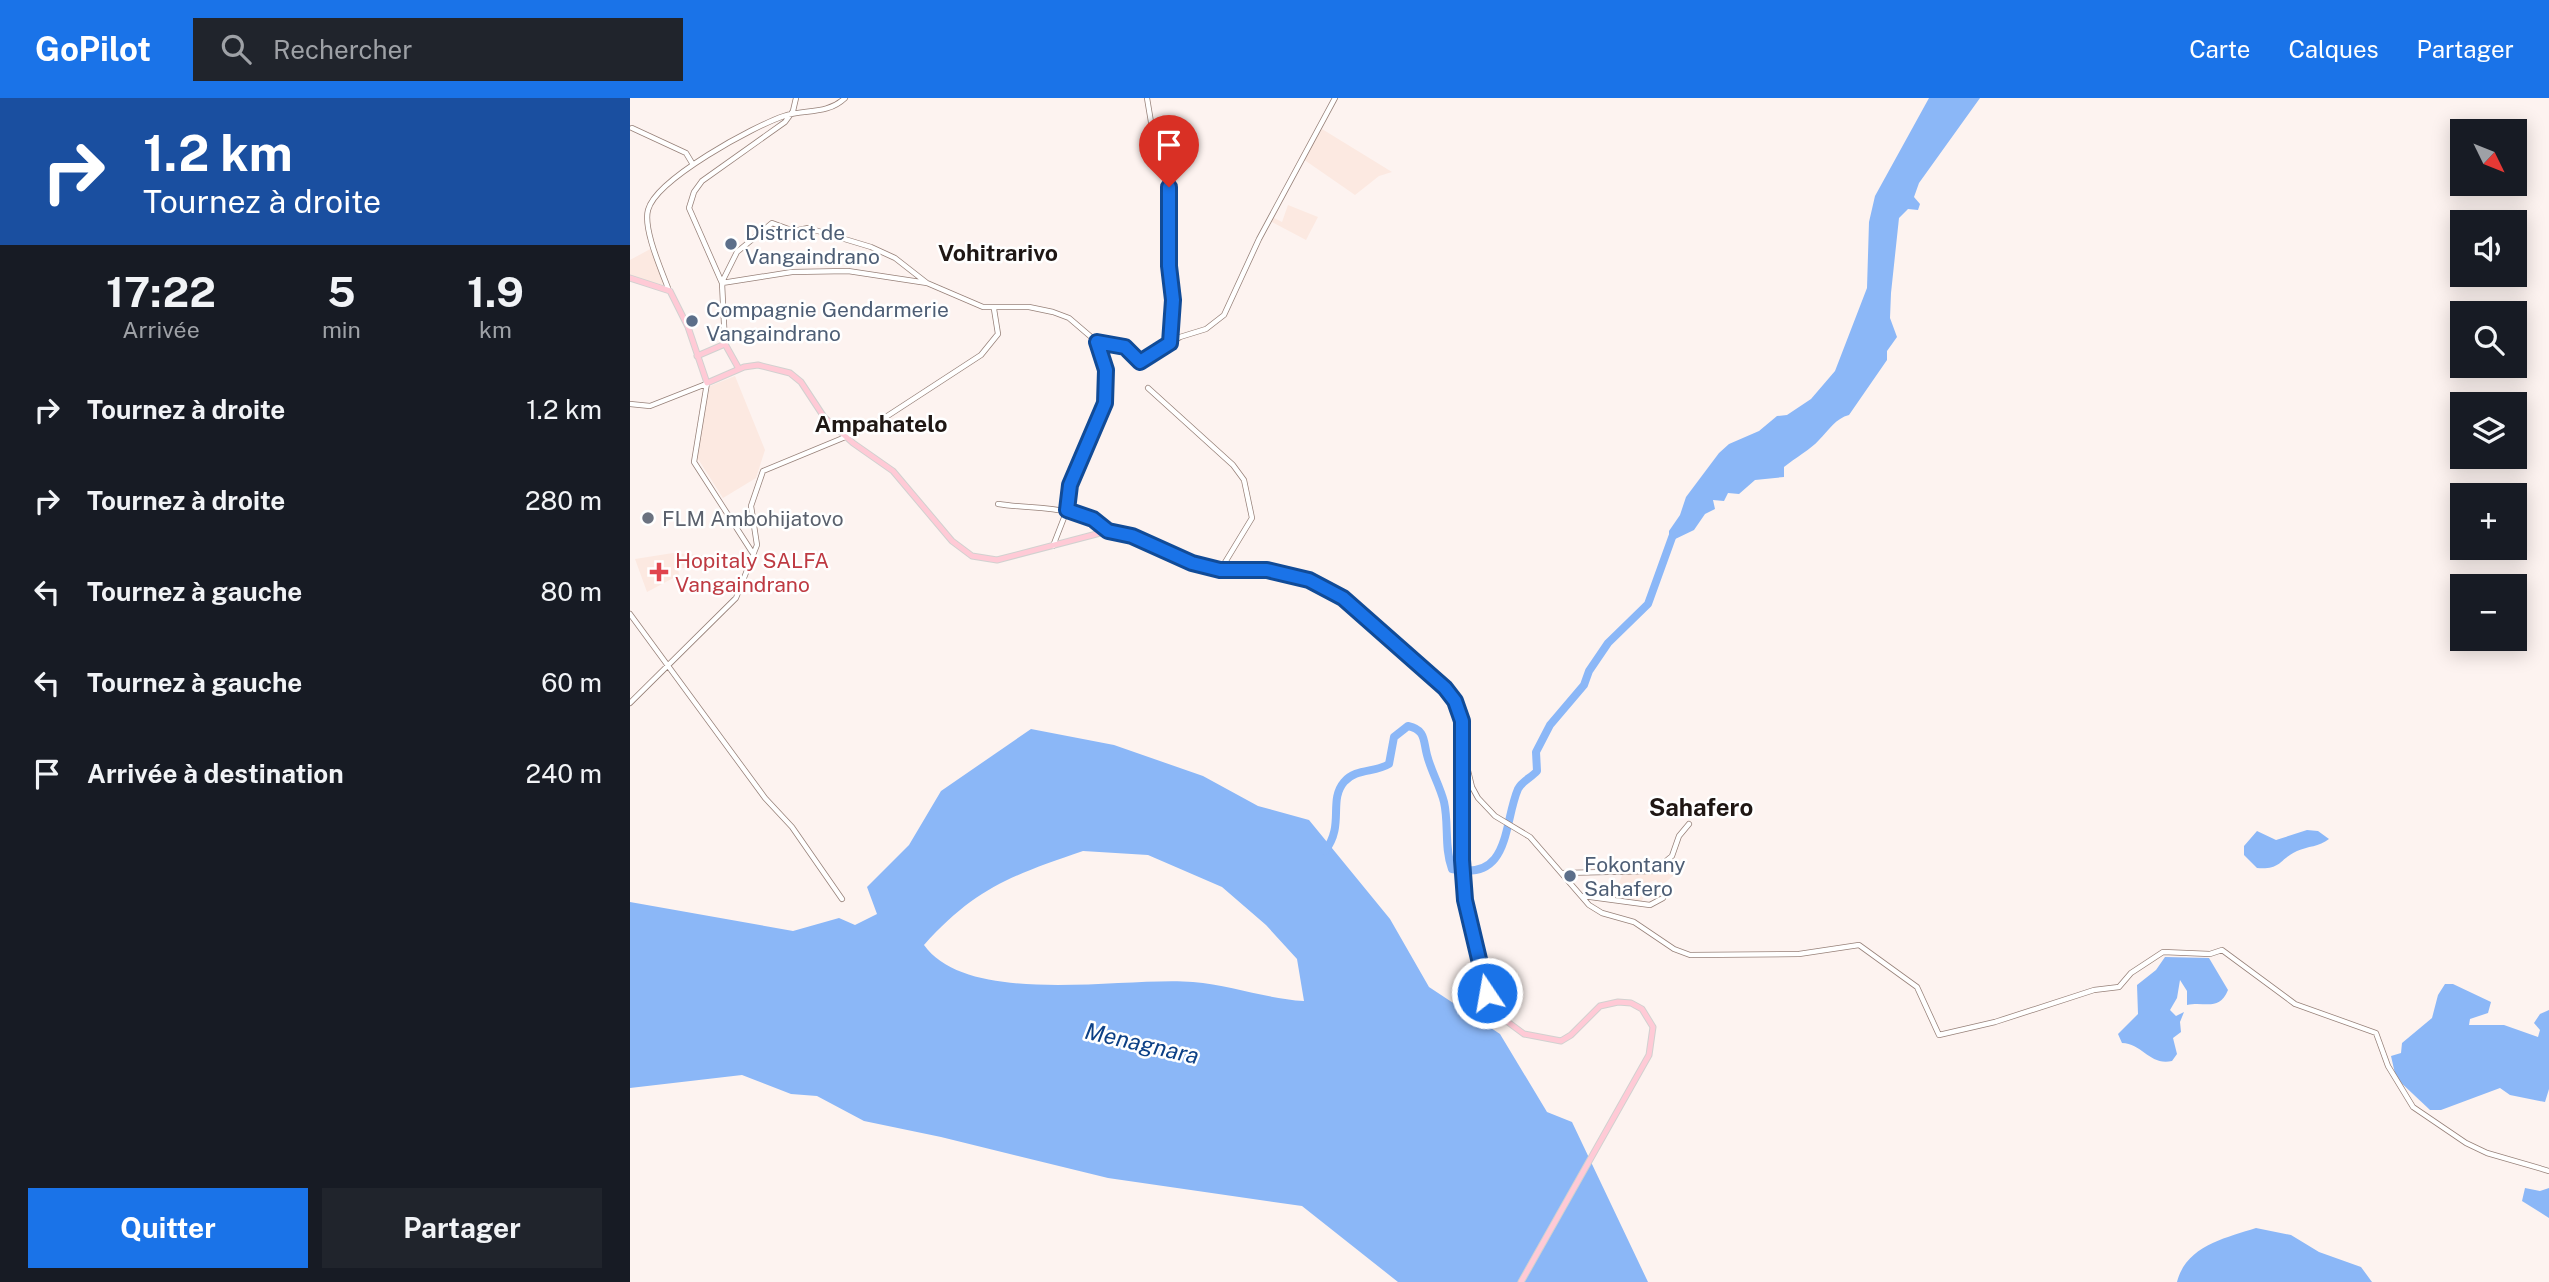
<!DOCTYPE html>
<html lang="fr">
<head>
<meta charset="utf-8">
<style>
  body { margin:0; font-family:"Public Sans",sans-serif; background:#20242c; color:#f1f3f6; height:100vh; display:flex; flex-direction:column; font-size:26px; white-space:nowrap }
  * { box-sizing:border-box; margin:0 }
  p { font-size:23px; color:#9ea1a6 }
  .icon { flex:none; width:38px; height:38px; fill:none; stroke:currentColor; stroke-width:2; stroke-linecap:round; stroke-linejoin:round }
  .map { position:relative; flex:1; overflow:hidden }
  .drawer { display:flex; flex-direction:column; background:#171b24; width:630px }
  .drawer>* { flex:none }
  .hud { background:#1a4fa0; color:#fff; overflow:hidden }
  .needle { width:46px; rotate:133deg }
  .fabs { position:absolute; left:1820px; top:21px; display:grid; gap:14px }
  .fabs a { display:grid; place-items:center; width:77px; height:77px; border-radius:0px; background:#171b24; box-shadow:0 4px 18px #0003; font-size:35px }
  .pin { position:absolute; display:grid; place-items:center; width:60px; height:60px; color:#fff; margin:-72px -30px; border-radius:50% 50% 50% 0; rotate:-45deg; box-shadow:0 0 7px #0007 }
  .pin .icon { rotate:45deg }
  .me { position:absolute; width:77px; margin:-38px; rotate:348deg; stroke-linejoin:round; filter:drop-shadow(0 0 5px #0008) }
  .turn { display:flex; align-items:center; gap:24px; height:147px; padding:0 28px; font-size:32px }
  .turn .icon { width:91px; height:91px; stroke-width:2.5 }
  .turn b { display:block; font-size:49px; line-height:60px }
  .eta { display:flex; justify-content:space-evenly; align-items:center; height:119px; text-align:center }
  .eta b { font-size:42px; font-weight:700; line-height:49px }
  .action { display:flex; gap:14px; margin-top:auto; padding:14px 28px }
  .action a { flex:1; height:80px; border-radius:0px; background:#1a73e8; color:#fff; font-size:28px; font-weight:700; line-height:80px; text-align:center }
  .action a+a { background:#20242c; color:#f1f3f6 }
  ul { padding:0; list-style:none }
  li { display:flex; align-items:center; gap:21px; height:91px; padding:0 28px }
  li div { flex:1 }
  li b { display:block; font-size:26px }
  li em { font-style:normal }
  header { display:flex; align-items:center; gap:42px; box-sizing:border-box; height:98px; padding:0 35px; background:#1a73e8; color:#fff }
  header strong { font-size:33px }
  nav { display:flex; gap:38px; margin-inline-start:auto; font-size:24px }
  .search { width:490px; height:63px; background:#20242c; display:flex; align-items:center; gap:18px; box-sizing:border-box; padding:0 24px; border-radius:0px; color:#9ea1a6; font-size:26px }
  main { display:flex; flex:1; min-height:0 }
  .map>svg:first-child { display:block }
  .built { fill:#fce9e1 }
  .water { fill:#8bb7f7; fill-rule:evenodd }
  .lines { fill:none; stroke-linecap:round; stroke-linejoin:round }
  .river { stroke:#8bb7f7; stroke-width:8 }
  .minor-casing { stroke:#978179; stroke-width:6 }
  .major-casing { stroke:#d2d1d0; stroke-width:7 }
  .minor { stroke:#fff; stroke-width:4.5 }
  .major { stroke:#ffcad6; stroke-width:5 }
  .route-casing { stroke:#114b97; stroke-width:18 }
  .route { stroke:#1a73e8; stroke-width:12 }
  .service-dot { fill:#5c6f8a; stroke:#fff; stroke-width:2.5 }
  .worship-dot { fill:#6b7280; stroke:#fff; stroke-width:2.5 }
  .health-dot { fill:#e0444e; stroke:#fff; stroke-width:2.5 }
  .labels { text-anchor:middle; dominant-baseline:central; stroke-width:5; stroke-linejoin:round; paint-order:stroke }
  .service-label { font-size:21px; fill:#4e5e75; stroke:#fff; text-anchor:start }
  .worship-label { font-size:21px; fill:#5b616d; stroke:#fff; text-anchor:start }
  .health-label { font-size:21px; fill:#be3a42; stroke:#fff; text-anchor:start }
  .neighbourhood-label { font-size:23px; font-weight:bold; fill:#1f1714; stroke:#fff }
  .water-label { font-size:23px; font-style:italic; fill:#0c4086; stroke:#fff }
  .quarter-label { font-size:24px; font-weight:bold; fill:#1f1714; stroke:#fff }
</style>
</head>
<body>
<header>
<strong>GoPilot</strong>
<div class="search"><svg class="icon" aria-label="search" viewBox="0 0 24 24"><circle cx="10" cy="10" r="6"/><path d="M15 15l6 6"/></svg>Rechercher</div>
<nav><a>Carte</a><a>Calques</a><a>Partager</a></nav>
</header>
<main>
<section class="drawer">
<div class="hud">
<div class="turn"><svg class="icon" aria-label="right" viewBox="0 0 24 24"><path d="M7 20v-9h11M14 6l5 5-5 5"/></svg><div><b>1.2 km</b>Tournez à droite</div></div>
</div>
<div class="eta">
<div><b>17:22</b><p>Arrivée</p></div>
<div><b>5</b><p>min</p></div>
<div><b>1.9</b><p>km</p></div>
</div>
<ul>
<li><svg class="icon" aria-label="right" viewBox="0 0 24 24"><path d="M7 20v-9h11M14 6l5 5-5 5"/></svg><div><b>Tournez à droite</b></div><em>1.2 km</em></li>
<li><svg class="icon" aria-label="right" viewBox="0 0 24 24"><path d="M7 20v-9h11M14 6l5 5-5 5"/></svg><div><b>Tournez à droite</b></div><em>280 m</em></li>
<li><svg class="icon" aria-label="left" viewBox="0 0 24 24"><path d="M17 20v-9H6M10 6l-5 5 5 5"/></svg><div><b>Tournez à gauche</b></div><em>80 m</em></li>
<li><svg class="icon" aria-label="left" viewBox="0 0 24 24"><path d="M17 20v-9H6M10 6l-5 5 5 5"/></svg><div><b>Tournez à gauche</b></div><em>60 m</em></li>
<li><svg class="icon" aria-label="arrive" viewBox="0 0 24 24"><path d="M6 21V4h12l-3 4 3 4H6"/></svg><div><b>Arrivée à destination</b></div><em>240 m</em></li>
</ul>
<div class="action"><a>Quitter</a><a>Partager</a></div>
</section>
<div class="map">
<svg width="1919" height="1184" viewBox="0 0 1919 1184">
  <rect width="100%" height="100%" fill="#fdf3f0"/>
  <path class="built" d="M 692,31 L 762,74 L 749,78 L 725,97 L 673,61 Z
    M 658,107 L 688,119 L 676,142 L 640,123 L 642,119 L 652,124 Z
    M 24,149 L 35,187 L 0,180 L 0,162 Z
    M 105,278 L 135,352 L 126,380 L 93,400 L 68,361 L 67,354 L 80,288 Z
    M 43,455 L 83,458 L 68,470 L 48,470 L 49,477 L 17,494 L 5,461 Z
    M 1043,761 L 1052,770 L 1030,789 L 1026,782 L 1020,784 L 1012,803 L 984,798 L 993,775 L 1025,776 Z"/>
  <path class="water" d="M 1299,0 L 1350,0 L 1289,85 L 1284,99 L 1290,106 L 1288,112 L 1278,111 L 1269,120 L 1261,195 L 1260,220 L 1267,239 L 1257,253 L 1257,262 L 1219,317 C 1206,320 1198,333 1189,342 C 1181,351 1165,360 1154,369 L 1154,379 L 1125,382 L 1109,396 L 1098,395 L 1094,403 L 1083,402 L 1085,411 L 1075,416 L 1064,432 L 1039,444 L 1039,433 L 1050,417 L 1056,399 L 1089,355 L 1099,346 L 1129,333 L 1147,318 L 1157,317 L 1181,301 L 1205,273 L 1237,190 L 1239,124 L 1245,98 Z
    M 401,631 L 484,647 L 573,678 L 628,708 L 679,722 L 760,821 L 799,889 L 870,936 L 917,1014 L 942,1024 L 1018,1184 L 768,1184 L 672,1108 L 478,1080 L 311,1039 L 234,1023 L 187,998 L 161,996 L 112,977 L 0,990 L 0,804 L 163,833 L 209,820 L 225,827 L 247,816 L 237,789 L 279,747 L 311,693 ZM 453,753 L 518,757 L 592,789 L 636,827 L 667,861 L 674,903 C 637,901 600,887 563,884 C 496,878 339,910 294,847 C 345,790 383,777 453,753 Z
    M 1677,732 L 1688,733 L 1699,741 C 1689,749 1678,748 1667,753 C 1649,761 1652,772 1627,770 L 1614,757 L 1614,748 L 1627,733 L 1646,742 Z
    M 1535,859 L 1579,860 L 1598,892 C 1589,914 1575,903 1557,907 L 1557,893 L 1550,882 L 1547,900 L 1540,912 L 1546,918 L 1554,914 L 1550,924 L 1551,934 L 1543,940 L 1547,956 L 1542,963 C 1520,968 1513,946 1492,945 L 1488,936 L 1508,916 L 1507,887 L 1526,872 Z
    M 1815,886 L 1823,886 L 1861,904 L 1858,915 L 1840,921 L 1839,927 L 1874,927 L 1908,939 L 1910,932 L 1904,925 L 1910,916 L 1919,912 L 1919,991 L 1915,1004 L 1880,997 L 1870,990 L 1811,1012 L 1800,1012 L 1766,980 L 1761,958 L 1771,955 L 1772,945 L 1802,920 L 1808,897 Z
    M 1895,1090 L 1910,1093 L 1919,1090 L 1919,1120 L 1892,1103 Z
    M 1626,1130 L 1661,1137 L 1689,1154 L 1731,1169 L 1742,1184 L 1547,1184 C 1556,1148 1595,1140 1626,1130 Z"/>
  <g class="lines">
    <path class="river" d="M 695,753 C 715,727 698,703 714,684 C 726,670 745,675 759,666 L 764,639 L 778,628 C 796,632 793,642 797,657 C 801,673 810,688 814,704 C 819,726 814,750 822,771 C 881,784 873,726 888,691 C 892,683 901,680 907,673 L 906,654 L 920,627 L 954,587 L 959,573 L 978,545 L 1018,506 L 1044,434"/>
    <g class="minor-casing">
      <path id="minor" d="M 517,0 L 523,36 L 539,89 L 539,168 L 543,202 L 540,244
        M 2,30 L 56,55 L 62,65
        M 92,184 L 107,154 L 142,125 L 164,133 L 178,130 L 241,149 L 265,160 L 297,185
        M 92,185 L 162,174 L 218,173 L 297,185 L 353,209 L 399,209 L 423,214 L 439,220 L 467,244 L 495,249 L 510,264 L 514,264 L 550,239 L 576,231 L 594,217 L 629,141 L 705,0
        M 38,190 C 31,171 13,131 18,112 C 26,81 124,28 154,18 C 175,11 197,17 215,0
        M 95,246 L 92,185 L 59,110 L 64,94 L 72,83 L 155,24 L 163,13 L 166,0
        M 77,285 L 64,364 L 122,454
        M 518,290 L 603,367 L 614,382 L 622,420 L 591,471
        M 0,306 L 20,308 L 76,286
        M 368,406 C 407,412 446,406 478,433
        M 423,448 L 437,412 L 440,387 L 475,305 L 476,272 L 467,244
        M 0,516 L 135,700 L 162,729 L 212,801
        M 0,605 L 106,500 L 127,447 L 121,408 L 133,373 L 242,328 L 351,257 L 368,236 L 364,211
        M 834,656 L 842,689 L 848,700 L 865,718 L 900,739 L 959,807 L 972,815 L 1004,824 L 1044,851 L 1060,857 L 1169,856 L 1229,847 L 1287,889 L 1309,937 L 1365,924 L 1464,892 L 1489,889 L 1501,875 L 1533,854 L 1580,856 L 1592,852 L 1665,906 L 1746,935 L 1758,968 L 1783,1009 L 1836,1045 L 1857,1055 L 1919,1073
        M 932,775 L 1024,773 L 1042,758 L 1049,738 L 1059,726
        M 953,798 L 1020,807 L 1033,800"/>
    </g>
    <g class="major-casing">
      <path id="major" d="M 0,180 L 40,193 L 58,229 L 77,285 L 114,269 L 128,267 L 160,275 L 171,284 L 194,319 L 223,345 L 263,373 L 322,443 L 342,458 L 367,462 L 478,433 L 502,438 L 576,469 L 637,472 L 666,478 L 713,500 L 815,590 L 825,603 L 832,623 L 832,762 L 835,802 L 857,895 L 867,916 L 894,936 L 931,943 L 941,937 L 970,908 L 988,904 L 1001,905 L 1012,911 L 1023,929 L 1019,957 L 891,1184
        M 67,258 L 95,246 L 109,271"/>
    </g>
    <use href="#minor" class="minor"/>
    <use href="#major" class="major"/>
  </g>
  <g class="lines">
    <g class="route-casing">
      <path id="route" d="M 539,89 L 539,168 L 543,202 L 540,245 L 510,264 L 495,249 L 467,244 L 476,272 L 475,305 L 440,387 L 437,412 L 463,421 L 478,433 L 502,438 L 562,465 L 590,472 L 637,472 L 679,482 L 713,500 L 815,590 L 825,603 L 832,623 L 832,762 L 835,802 L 857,895"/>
    </g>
    <use href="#route" class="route"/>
  </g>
  <g class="service-dot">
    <circle cx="101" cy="146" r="7"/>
    <circle cx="62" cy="223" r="7"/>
    <circle cx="940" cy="778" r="7"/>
  </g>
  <circle class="worship-dot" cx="18" cy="420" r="7"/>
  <path class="health-dot" d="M25.5 463.5h7v7h7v7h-7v7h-7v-7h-7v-7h7z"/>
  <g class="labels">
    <g class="service-label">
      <text x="115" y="134">District de<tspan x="115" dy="24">Vangaindrano</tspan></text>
      <text x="76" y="211">Compagnie Gendarmerie<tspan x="76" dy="24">Vangaindrano</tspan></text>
      <text x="954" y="766">Fokontany<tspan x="954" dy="24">Sahafero</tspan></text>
    </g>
    <g class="worship-label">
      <text x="32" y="420">FLM Ambohijatovo</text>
    </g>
    <g class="health-label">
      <text x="45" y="462">Hopitaly SALFA<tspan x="45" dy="24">Vangaindrano</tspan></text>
    </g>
    <g class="neighbourhood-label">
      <text x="368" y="154">Vohitrarivo</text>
      <text x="251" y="325">Ampahatelo</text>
    </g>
    <g class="water-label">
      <text transform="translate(512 945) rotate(13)">Menagnara</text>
    </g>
    <g class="quarter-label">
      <text x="1071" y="709">Sahafero</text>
    </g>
  </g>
</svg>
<div class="fabs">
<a><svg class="needle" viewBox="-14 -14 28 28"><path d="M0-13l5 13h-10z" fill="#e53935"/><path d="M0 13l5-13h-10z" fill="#9ea1a6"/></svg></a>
<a><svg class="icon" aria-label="sound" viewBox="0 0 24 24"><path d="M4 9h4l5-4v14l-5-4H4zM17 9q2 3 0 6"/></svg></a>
<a><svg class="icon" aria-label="search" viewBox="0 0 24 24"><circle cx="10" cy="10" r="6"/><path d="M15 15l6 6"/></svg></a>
<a><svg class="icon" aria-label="layers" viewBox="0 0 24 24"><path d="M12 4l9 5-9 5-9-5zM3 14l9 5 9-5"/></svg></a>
<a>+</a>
<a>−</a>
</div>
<div class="pin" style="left:539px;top:89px;background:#d93025"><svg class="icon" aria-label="arrive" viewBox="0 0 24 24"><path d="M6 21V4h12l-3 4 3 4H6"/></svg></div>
<svg class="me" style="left:857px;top:895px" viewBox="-20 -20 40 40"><circle r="17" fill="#1a73e8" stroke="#fff" stroke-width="3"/><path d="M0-11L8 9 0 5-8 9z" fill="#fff"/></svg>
</div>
</main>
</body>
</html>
